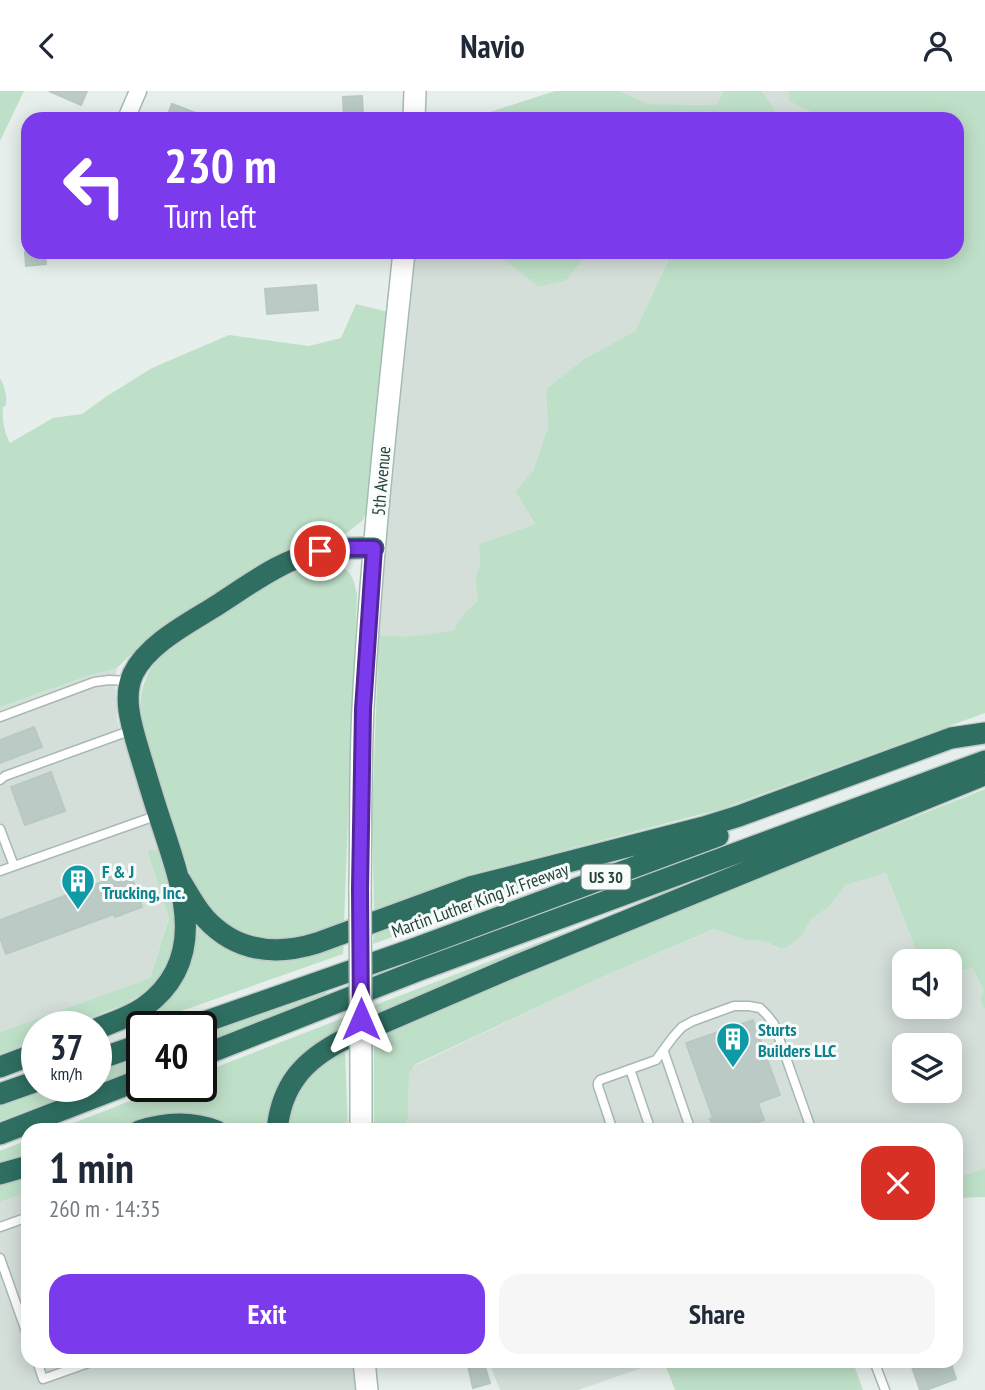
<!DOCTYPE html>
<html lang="en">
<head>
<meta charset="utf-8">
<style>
  body { margin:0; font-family:"PT Sans Narrow",sans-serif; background:#f6f6f7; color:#1f2937; height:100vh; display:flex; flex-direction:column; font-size:26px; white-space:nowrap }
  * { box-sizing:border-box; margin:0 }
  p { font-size:23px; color:#747a83 }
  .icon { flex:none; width:38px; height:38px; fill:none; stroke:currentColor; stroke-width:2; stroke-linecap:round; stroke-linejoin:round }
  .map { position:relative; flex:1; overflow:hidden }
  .side { position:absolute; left:21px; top:1032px; width:942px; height:245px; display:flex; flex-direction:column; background:#fff; border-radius:21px; box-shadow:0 4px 18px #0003 }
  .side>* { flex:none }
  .banner { position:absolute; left:21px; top:21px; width:943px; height:147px; border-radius:21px; box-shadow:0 4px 18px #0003; background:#7c3aed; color:#fff; overflow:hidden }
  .controls { position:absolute; left:892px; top:858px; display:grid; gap:14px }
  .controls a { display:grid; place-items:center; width:70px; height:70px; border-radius:14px; background:#fff; box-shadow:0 4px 18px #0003; font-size:35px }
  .speed { position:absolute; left:21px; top:920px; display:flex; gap:14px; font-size:35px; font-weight:700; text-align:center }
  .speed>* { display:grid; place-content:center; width:91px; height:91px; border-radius:50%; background:#fff; box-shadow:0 4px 18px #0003; line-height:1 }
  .speed small { font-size:18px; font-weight:400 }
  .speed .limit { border:4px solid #111; border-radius:10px; background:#fff; color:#111 }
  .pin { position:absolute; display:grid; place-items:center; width:60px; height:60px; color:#fff; margin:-30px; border:4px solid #fff; border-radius:50%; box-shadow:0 2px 7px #0007 }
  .me { position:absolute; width:77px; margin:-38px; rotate:0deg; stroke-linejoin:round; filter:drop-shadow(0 0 5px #0008) }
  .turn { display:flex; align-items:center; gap:24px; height:147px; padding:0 28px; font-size:32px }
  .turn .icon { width:91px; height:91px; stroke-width:2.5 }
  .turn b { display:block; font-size:49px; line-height:60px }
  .round { display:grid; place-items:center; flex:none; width:74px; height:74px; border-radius:21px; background:#f6f6f7 }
  .head { display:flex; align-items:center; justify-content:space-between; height:119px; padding:0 28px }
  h1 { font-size:42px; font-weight:700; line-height:52px }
  .button { display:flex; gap:14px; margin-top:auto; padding:14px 28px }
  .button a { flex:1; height:80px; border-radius:21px; background:#7c3aed; color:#fff; font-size:28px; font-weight:700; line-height:80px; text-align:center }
  .button a+a { background:#f6f6f7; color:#1f2937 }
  header { display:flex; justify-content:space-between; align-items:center; height:91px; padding:0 28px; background:#fff; font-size:32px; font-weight:700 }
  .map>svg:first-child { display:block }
  .built { fill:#d4dfda; fill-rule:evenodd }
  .green { fill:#bfe0c8 }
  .building { fill:#bbcac4; stroke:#b8c9c2; stroke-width:2 }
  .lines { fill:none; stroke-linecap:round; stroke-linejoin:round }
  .lane-casing { stroke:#a8b8b2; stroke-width:11 }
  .street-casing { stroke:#a8b8b2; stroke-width:19 }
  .secondary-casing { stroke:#a4bbb3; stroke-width:24 }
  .highway-casing { stroke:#c2cac8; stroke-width:24 }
  .lane { stroke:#fff; stroke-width:8 }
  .street { stroke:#fff; stroke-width:16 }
  .secondary { stroke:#fff; stroke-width:21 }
  .highway { stroke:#2f6f62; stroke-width:21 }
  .secondary-bridge-casing { stroke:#a4bbb3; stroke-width:24; stroke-linecap:butt }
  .secondary-bridge { stroke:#fff; stroke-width:21 }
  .route-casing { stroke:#51269a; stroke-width:18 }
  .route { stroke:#7c3aed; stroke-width:12 }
  .labels { text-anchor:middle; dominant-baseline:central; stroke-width:6; stroke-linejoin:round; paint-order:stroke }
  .shield { fill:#f7fbf9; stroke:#637a73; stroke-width:2 }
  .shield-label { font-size:16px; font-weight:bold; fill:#24423a }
  .street-label { font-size:18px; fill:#24423a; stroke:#f7fbf9 }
  .culture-label { font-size:18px; font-weight:bold; fill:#0d838f; stroke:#f7fbf9; text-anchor:start }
</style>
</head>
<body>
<header><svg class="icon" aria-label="back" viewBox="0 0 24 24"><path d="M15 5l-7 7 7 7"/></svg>Navio<svg class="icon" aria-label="person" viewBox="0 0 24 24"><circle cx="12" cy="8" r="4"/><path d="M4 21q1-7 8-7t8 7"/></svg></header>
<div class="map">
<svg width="985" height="1299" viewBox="0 0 985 1299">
  <rect width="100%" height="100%" fill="#e6efeb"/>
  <path class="built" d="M 620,0 L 724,0 L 716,14 L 649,13 Z
    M 762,0 L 788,0 L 789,10 L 818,24 L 818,28 L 777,28 L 778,24 Z
    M 412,161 L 493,161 L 539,196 L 566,190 L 588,161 L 664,161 L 670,164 L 635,240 L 584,268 L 546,298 L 548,336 L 533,380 L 515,400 L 535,433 L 479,453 L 480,473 L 475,488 L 478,510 L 465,521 L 453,539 L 430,545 L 396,546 L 379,544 L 390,391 Z
    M 117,577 L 115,588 L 117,629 L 158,759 L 147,761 L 169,826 L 150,887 L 0,941 L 0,616 L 88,585 Z
    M 886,782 L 917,862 L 929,870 L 905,870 L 905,915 L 950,915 L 950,880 L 973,876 L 984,901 L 982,914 L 985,918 L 985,1077 L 956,1087 L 956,1040 L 403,1040 L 408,1028 L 409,983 L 416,974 L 591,891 L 715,838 L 746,849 L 764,850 L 778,857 L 802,844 L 812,828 L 830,815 L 846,794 ZM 905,954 L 950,954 L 950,999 L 905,999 Z
    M 28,1101 L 28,1270 L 354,1271 L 357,1299 L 0,1299 L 0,1111 Z
    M 489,1271 L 489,1270 L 659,1271 L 578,1299 L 500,1299 Z"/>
  <path class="green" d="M 0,0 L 24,0 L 0,50 Z
    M 555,0 L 620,0 L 649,13 L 716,14 L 724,0 L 762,0 L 778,24 L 777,28 L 468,28 Z
    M 788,0 L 985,0 L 985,622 L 721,718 L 476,782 L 374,819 L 372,724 L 379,544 C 405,547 428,545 453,539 L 465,521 L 478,510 L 475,488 L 480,473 L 479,453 L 535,433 L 515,400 L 533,380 L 548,336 L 546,298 L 584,268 L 635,240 L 670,165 L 664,161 L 957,161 L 957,28 L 818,28 L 817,24 L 789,10 Z
    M 493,161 L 588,161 L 566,190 L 539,196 Z
    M 356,213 L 389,221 L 367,419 L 363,429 L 347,442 L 303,453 L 277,466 L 171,531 L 150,545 L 117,577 L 88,585 L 0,616 L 0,287 C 5,296 7,304 6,314 L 3,316 C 2,329 4,340 10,352 L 53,327 L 82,323 L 107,305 L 152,277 L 229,244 L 309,255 L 341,247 Z
    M 333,471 C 351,479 353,485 357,503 L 344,832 C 328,837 313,843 296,846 C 263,852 229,842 206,817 C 202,811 199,804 195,798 L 147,648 C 142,629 137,609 145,590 C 147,583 152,576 156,571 C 174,553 197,541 218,527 C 249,507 296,473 333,471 Z
    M 985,698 L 985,918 L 982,914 L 981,905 L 984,901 L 973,877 L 950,880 L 950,870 L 929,870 L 917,862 L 886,782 L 846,794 L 830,815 L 812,828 L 802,844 L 786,857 L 779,857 L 764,850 L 746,849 L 714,838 L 591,891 L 416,973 L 409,983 L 408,1028 L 403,1039 L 374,1040 L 374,948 C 576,860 781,779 985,698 Z
    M 158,759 L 177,823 L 173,859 L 166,878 L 154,893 L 140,904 L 125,913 L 68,936 L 37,936 L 37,949 L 0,963 L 0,941 L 150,887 L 169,827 L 147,760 Z
    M 578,779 L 373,853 L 374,840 L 470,806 Z
    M 582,835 L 584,839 L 373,928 L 373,915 Z
    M 200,837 L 262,868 L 277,869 L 292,868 L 344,851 L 343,863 L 96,950 L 96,947 L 185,882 L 195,853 L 195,839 Z
    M 326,900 L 327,904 L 201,953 L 201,944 Z
    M 343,927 L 343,939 L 269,1039 L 236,1039 L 225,1034 L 136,1032 L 114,1039 L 53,1040 L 166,996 L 201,996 L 201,982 Z
    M 345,960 L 348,1039 L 287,1040 C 292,999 311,979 345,960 Z
    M 142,965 L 142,976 L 96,993 L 96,981 Z
    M 54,996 L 90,996 L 0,1030 L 0,1015 Z
    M 28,1049 L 28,1067 L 0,1075 L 0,1060 Z
    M 985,1077 L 985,1106 L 956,1107 L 956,1087 Z
    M 28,1082 L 28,1101 L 0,1111 L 0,1091 Z
    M 664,1271 L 853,1271 L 863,1299 L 675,1299 Z"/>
  <path class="building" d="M 49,0 L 87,0 L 81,14 Z
    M 362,5 L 363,26 L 360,26 L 360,28 L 344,28 L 343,6 Z
    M 172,13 L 209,27 L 209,28 L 166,28 Z
    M 25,161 L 45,161 L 46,173 L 26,175 Z
    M 316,194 L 318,219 L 267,223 L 265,198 Z
    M 34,636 L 42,656 L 0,672 L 0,649 Z
    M 51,681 L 65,720 L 25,734 L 11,696 Z
    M 129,779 L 142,816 L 115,826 L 114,823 L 6,863 L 0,846 L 0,829 L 102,791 L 102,789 Z
    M 753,929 L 780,1004 L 758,1012 L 764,1029 L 749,1035 L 750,1040 L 715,1040 L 710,1028 L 713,1027 L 686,952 Z
    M 467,1270 L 483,1270 L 490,1292 L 473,1297 Z
    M 910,1270 L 950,1270 L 956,1288 L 926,1299 L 920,1299 Z"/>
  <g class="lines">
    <g class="lane-casing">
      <path id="lane" d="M 0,626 L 94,591 L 109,589 L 130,590
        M 0,689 L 5,685 L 132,639
        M 0,738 L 14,775
        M 0,780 L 158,724
        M 664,961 L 691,1040
        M 630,978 L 651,1040
        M 613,1040 L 598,995 L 598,992 L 600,989 L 656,969 L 673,946 L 682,936 L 693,930 L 734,915 L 749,915 L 760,917 L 767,924 L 774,933 L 812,1040
        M 0,1136 L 28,1126
        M 0,1167 L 28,1246
        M 37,1270 L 43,1288 L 94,1270
        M 874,1270 L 885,1299"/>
    </g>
    <g class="street-casing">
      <path id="street" d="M 126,28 L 138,0"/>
    </g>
    <g class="secondary-casing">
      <path id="secondary" d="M 414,28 L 415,0
        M 360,798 C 361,738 360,677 363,617 C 371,465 388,313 404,161
        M 361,980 L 361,1040
        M 364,1270 L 367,1299"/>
    </g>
    <g class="highway-casing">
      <path id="highway" d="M 180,789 C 188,802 195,816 205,827 C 236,861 275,865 317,852 L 470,796 L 704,736 L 739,725 L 951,647 L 985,642
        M 190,936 L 416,857 L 718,745
        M 96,938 C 113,931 130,926 144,916 C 209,870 183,798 163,737 C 154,711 147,686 139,660 C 132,636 122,607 133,583 C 148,552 191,531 219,513 C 250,493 284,467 322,460 C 339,456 357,457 374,457
        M 201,965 L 417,880 L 985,670
        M 96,969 L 142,953
        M 0,976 L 37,962
        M 0,1003 L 37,990
        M 139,1040 C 166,1031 191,1030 217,1040
        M 277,1040 C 281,994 304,969 343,949 L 513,876 L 979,686
        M 0,1043 L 142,988
        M 0,1083 L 28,1075"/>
    </g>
    <use href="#lane" class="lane"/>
    <use href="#street" class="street"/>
    <use href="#secondary" class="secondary"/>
    <use href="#highway" class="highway"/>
    <g class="secondary-bridge-casing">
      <path id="secondary-bridge" d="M 360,798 L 361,980"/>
    </g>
    <use href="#secondary-bridge" class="secondary-bridge"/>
  </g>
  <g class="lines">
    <g class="route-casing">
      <path id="route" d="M 320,460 L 338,457 L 374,457 L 363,618 L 360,798 L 361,928"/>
    </g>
    <use href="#route" class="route"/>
  </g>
  <defs>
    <g id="building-pin" transform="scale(1.75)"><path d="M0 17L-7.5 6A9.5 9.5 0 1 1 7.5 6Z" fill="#0f9aa8" stroke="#f7fbf9"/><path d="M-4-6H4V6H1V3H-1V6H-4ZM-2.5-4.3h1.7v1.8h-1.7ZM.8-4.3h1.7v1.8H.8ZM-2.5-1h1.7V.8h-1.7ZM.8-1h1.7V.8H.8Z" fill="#fff"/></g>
  </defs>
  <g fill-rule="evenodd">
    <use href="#building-pin" x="78" y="790"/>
    <use href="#building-pin" x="733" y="948"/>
  </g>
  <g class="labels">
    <rect class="shield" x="581.5" y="773.5" width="49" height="25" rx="5"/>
    <g class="shield-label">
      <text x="606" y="786">US 30</text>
    </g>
    <g class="street-label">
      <text transform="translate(381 390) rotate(-85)">5th Avenue</text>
      <text transform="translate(480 809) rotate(-20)">Martin Luther King Jr. Freeway</text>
    </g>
    <g class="culture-label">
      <text x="102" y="780">F &amp; J<tspan x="102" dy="21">Trucking, Inc.</tspan></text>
      <text x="758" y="938">Sturts<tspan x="758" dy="21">Builders LLC</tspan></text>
    </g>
  </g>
</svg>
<div class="controls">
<a><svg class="icon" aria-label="sound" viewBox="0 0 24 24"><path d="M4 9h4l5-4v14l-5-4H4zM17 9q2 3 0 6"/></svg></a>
<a><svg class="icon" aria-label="layers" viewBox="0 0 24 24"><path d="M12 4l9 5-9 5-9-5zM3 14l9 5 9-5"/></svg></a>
</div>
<div class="speed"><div>37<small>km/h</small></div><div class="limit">40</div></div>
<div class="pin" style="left:320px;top:460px;background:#d93025"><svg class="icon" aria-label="arrive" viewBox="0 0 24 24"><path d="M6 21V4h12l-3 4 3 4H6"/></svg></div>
<svg class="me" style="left:361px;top:928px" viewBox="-20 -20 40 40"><path d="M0-17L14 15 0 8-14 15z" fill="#7c3aed" stroke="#fff" stroke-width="4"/></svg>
<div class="banner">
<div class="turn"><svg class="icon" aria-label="left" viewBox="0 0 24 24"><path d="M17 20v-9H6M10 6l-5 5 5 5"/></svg><div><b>230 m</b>Turn left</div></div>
</div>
<section class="side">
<div class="head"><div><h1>1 min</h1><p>260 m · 14:35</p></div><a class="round" style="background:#d93025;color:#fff"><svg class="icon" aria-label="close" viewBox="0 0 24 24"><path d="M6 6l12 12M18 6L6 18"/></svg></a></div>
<div class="button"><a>Exit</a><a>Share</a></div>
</section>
</div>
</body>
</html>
